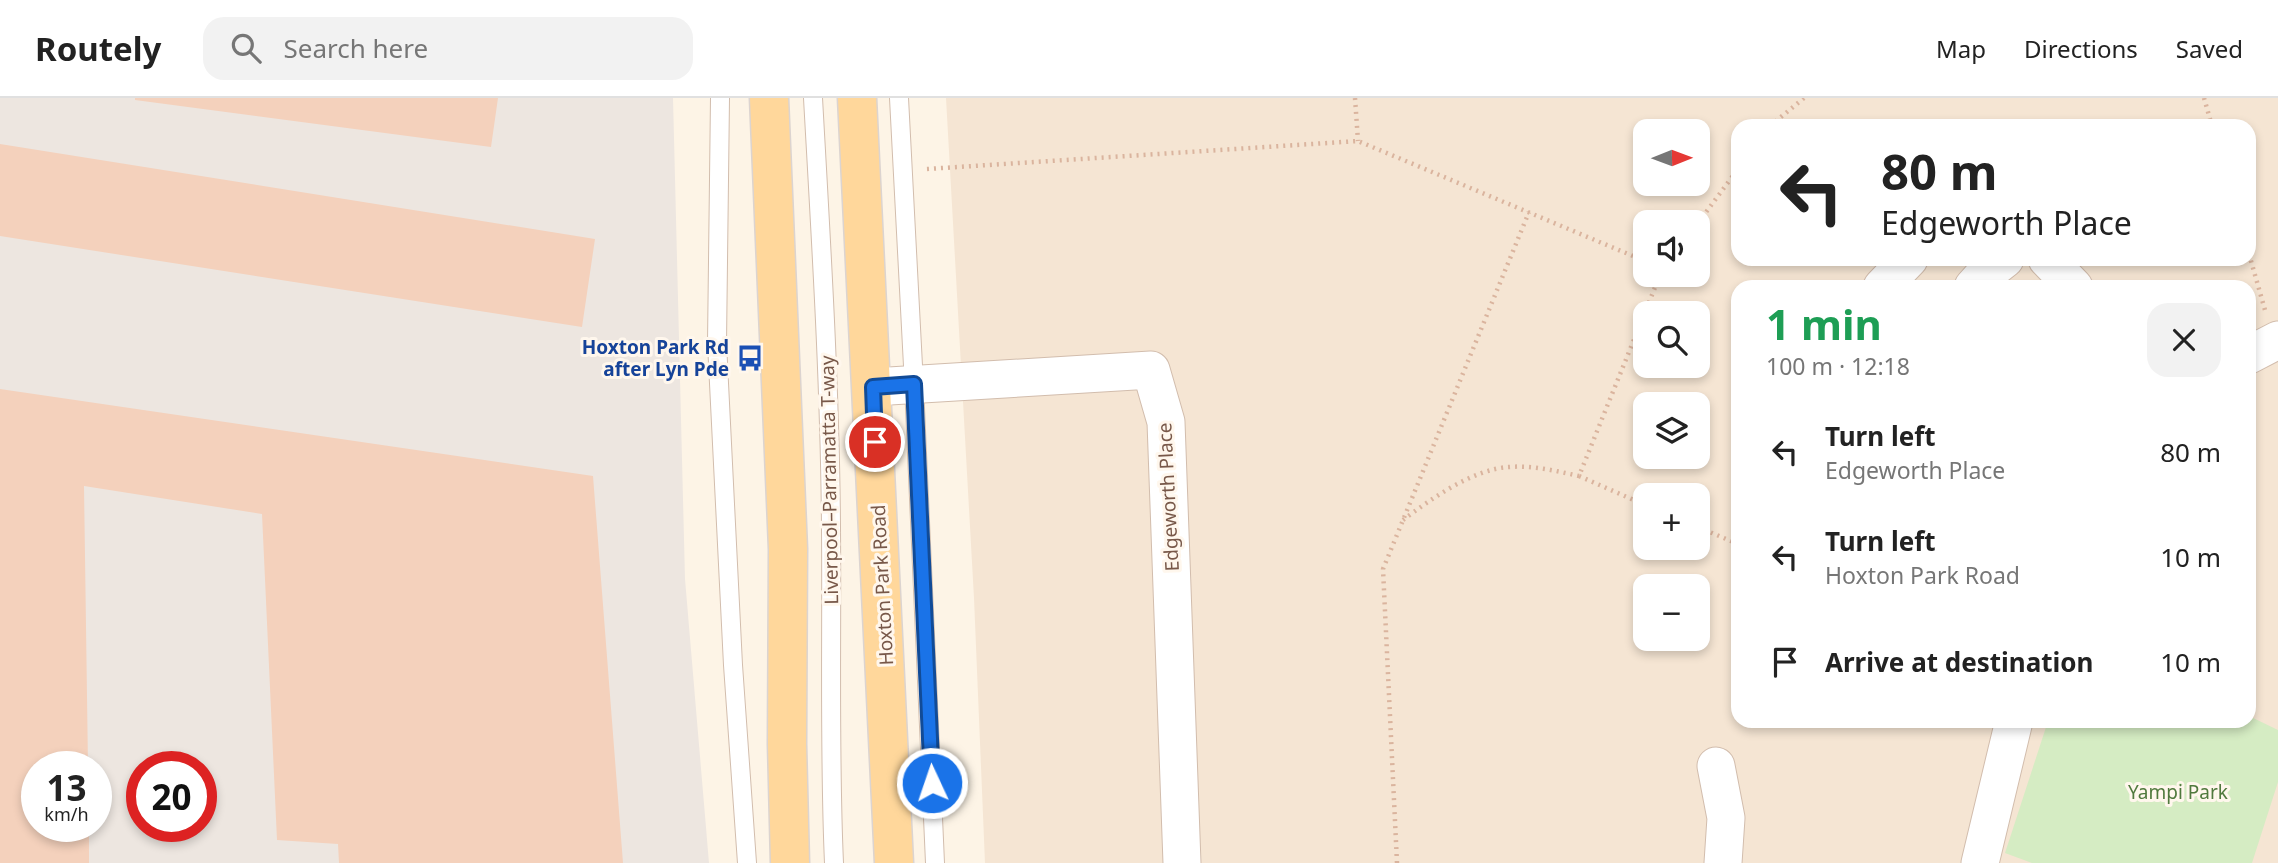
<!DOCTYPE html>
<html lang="en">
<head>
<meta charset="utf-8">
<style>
  body { margin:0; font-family:"Noto Sans",sans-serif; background:#f2f2f2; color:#222; height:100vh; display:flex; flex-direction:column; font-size:26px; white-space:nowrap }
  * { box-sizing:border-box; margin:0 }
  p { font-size:23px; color:#767676 }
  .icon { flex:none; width:38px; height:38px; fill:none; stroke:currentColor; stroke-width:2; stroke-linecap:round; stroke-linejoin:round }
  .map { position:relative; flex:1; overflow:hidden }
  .side { position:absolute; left:1731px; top:182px; width:525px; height:448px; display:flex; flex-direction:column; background:#fff; border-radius:21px; box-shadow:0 4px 10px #0003 }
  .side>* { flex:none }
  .banner { position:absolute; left:1731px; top:21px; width:525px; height:147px; border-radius:21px; box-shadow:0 4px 10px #0003; background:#fff; color:#222; overflow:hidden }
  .needle { width:46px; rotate:89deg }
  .tools { position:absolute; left:1633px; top:21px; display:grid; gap:14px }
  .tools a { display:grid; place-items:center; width:77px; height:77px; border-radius:14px; background:#fff; box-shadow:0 4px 10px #0003; font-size:35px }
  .speed { position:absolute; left:21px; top:653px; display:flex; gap:14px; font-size:35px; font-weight:700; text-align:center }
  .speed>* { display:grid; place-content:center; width:91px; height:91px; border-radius:50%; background:#fff; box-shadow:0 4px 10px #0003; line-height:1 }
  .speed small { font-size:18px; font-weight:400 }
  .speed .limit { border:10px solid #d22; background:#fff; color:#111 }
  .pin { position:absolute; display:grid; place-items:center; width:60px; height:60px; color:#fff; margin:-30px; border:4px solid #fff; border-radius:50%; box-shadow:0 2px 7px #0007 }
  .me { position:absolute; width:77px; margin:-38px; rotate:357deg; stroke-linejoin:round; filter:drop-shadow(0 0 5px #0008) }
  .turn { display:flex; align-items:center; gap:24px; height:147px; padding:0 35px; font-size:32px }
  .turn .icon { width:91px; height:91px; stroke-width:2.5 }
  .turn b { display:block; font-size:49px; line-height:60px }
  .round { display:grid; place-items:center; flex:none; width:74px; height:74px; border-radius:21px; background:#f2f2f2 }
  .overview { display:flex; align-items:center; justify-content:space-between; height:119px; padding:0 35px }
  h1 { font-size:42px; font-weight:700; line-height:52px; color:#1e9e55 }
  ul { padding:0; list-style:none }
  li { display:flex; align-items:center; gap:21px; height:105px; padding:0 35px }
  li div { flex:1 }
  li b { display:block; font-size:26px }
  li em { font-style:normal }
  header { display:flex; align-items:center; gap:42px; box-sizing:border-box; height:98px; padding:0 35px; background:#fff; border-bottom:2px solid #e0e0e0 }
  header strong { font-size:33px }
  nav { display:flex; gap:38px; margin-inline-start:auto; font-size:24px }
  .search { width:490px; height:63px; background:#f2f2f2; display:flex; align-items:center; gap:18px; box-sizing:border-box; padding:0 24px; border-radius:21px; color:#767676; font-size:26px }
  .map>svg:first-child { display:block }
  .residential { fill:#f5e5d3; fill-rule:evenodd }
  .industrial { fill:#ede6e0; fill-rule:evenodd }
  .green { fill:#d5ecc3 }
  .building { fill:#f4d1bc }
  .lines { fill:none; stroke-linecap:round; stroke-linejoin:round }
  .lane-casing { stroke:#d2bdad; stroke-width:20 }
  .street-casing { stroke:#d2bdad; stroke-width:39 }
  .primary-casing { stroke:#dcd4d0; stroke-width:41 }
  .path { stroke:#dab49e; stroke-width:4.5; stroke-dasharray:2 5; stroke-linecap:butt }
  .lane { stroke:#fff; stroke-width:18 }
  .street { stroke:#fff; stroke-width:37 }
  .primary { stroke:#ffd79b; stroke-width:38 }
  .route-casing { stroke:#114b97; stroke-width:18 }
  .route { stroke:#1a73e8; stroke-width:12 }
  .labels { text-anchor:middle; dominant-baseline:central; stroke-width:6; stroke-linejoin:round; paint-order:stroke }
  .transit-label { font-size:19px; font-weight:bold; fill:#164399; stroke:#fff7ed; text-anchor:end }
  .street-label { font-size:19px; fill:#785849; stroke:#fff7ed }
  .park-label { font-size:19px; fill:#50793d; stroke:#fff7ed }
</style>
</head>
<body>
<header>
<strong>Routely</strong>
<div class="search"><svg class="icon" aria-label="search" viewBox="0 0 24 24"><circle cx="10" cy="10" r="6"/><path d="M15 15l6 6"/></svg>Search here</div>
<nav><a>Map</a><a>Directions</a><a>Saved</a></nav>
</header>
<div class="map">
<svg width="2278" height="765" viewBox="0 0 2278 765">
  <rect width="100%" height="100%" fill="#fdf4e6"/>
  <path class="residential" d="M 946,0 L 2278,0 L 2278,765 L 985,765 L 974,500 ZM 1738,28 L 2249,28 L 2249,161 L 1738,161 ZM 1645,33 L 1698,33 L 1698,86 L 1645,86 ZM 1645,124 L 1698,124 L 1698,177 L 1645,177 ZM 1738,189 L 2249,189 L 2249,623 L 1738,623 ZM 1645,215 L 1698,215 L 1698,268 L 1645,268 ZM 1645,306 L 1698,306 L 1698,359 L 1645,359 ZM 1645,397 L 1698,397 L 1698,450 L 1645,450 ZM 1645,488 L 1698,488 L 1698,541 L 1645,541 Z"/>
  <path class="industrial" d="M 0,0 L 673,0 L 685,481 L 709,765 L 0,765 ZM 37,668 L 96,668 L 96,728 L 37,728 ZM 142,668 L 201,668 L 201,728 L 142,728 Z"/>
  <path class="green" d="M 2249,618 L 2278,632 L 2278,684 L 2252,765 L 2032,765 L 2005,755 L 2048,623 L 2249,623 Z"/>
  <path class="building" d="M 135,0 L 498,0 L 491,49 L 135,2 Z
    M 0,46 L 595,141 L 582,229 L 0,138 Z
    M 0,291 L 593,378 L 623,765 L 339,765 L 338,746 L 277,742 L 262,416 L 84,388 L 88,668 L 37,668 L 37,728 L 89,728 L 89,765 L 0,765 Z"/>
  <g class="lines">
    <g class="lane-casing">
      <path id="lane" d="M 720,0 L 717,245 L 733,567 L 747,765
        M 813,0 C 821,143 830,287 831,430 C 832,542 829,653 834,765
        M 899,0 L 914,287 L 935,765"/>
    </g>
    <g class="street-casing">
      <path id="street" d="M 2047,161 L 2074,189
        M 1882,189 L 1909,161
        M 1973,189 L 1982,179 L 2005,161
        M 2249,257 L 2278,242
        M 873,289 L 1151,272 L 1166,324 L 1182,765
        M 1716,668 L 1726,720 L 1723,765
        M 1980,765 L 2014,623"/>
    </g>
    <g class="primary-casing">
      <path id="primary" d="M 769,0 L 788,451 L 787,646 L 790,765
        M 857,0 L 894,765"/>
    </g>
    <path class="path" d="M 1355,0 L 1358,43
      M 2204,0 L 2212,28
      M 1770,28 L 1804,0
      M 927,71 L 1358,43 L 1645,163
      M 1698,125 L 1738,71
      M 2249,156 L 2265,212
      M 1645,407 L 1579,378 L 1660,177
      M 1403,422 C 1431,401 1473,371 1509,369 C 1533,367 1556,373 1579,378
      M 1698,429 L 1738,446
      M 1397,765 L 1383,471 L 1529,114"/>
    <use href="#lane" class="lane"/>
    <use href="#street" class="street"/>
    <use href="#primary" class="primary"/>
  </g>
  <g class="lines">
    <g class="route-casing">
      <path id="route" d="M 875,344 L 873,289 L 914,286 L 932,685"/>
    </g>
    <use href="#route" class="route"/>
  </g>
  <defs>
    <g id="bus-bare" transform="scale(2.1)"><path d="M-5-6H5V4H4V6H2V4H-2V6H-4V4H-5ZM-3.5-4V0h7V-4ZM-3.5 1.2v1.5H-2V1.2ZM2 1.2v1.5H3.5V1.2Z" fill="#1a4fb4" stroke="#fff7ed" stroke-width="2.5" paint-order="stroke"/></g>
  </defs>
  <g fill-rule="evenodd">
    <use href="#bus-bare" x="750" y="260"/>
  </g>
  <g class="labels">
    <g class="transit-label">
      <text x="729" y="249">Hoxton Park Rd<tspan x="729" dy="22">after Lyn Pde</tspan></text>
    </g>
    <g class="street-label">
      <text transform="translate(829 382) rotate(-91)">Liverpool–Parramatta T-way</text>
      <text transform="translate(1168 399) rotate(-93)">Edgeworth Place</text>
      <text transform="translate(882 487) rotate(-93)">Hoxton Park Road</text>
    </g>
    <g class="park-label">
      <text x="2178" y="694">Yampi Park</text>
    </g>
  </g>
</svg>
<div class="tools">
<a><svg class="needle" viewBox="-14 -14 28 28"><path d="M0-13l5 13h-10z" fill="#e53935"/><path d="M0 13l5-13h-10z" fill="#767676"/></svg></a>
<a><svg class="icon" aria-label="sound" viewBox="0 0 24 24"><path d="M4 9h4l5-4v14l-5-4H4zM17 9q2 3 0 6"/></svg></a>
<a><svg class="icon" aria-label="search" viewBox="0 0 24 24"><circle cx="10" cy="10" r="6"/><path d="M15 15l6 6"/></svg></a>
<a><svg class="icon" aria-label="layers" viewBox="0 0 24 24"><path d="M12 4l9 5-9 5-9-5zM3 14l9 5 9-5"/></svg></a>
<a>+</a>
<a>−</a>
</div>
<div class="speed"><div>13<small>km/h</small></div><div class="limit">20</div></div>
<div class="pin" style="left:875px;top:344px;background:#d93025"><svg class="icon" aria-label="arrive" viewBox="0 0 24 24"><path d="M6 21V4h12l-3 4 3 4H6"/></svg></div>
<svg class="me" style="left:932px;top:685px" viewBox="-20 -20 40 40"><circle r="17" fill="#1a73e8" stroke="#fff" stroke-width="3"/><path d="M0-11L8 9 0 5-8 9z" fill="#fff"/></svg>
<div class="banner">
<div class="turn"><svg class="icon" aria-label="left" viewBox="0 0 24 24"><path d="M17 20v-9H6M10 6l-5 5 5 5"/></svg><div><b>80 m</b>Edgeworth Place</div></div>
</div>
<section class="side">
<div class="overview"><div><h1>1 min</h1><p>100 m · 12:18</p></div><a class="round"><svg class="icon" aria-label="close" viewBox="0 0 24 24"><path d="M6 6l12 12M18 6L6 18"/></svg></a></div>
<ul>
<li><svg class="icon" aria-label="left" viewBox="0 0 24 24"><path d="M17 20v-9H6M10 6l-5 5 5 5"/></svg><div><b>Turn left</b><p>Edgeworth Place</p></div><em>80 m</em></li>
<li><svg class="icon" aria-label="left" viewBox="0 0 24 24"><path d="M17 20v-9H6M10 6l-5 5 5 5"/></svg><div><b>Turn left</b><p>Hoxton Park Road</p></div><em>10 m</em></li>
<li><svg class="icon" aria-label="arrive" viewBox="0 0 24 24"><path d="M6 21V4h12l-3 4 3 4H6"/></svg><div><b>Arrive at destination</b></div><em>10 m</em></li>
</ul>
</section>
</div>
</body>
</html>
